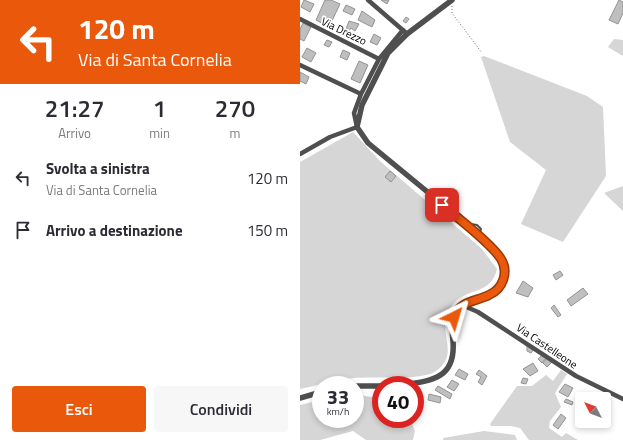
<!DOCTYPE html>
<html lang="it">
<head>
<meta charset="utf-8">
<style>
  body { margin:0; font-family:"Titillium Web",sans-serif; background:#f7f7f7; color:#2b2b33; height:100vh; display:flex; flex-direction:column; font-size:15px; white-space:nowrap }
  * { box-sizing:border-box; margin:0 }
  p { font-size:13px; color:#7c7c81 }
  .icon { flex:none; width:22px; height:22px; fill:none; stroke:currentColor; stroke-width:2; stroke-linecap:round; stroke-linejoin:round }
  .map { position:relative; flex:1; overflow:hidden }
  .panel { display:flex; flex-direction:column; background:#fff; width:300px }
  .panel>* { flex:none }
  .top-card { background:#ea580c; color:#fff; overflow:hidden }
  .needle { width:26px; rotate:312deg }
  .fabs { position:absolute; left:275px; top:392px; display:grid; gap:8px }
  .fabs a { display:grid; place-items:center; width:36px; height:36px; border-radius:4px; background:#fff; box-shadow:0 2px 6px #0003; font-size:20px }
  .speed { position:absolute; left:12px; top:376px; display:flex; gap:8px; font-size:20px; font-weight:700; text-align:center }
  .speed>* { display:grid; place-content:center; width:52px; height:52px; border-radius:50%; background:#fff; box-shadow:0 2px 6px #0003; line-height:1 }
  .speed small { font-size:10px; font-weight:400 }
  .speed .limit { border:6px solid #d22; background:#fff; color:#111 }
  .pin { position:absolute; display:grid; place-items:center; width:34px; height:34px; color:#fff; margin:-17px; border-radius:8px; box-shadow:0 2px 6px #0006 }
  .me { position:absolute; width:44px; margin:-22px; rotate:40deg; stroke-linejoin:round; filter:drop-shadow(0 0 3px #0008) }
  .turn { display:flex; align-items:center; gap:14px; height:84px; padding:0 12px; font-size:18px }
  .turn .icon { width:52px; height:52px; stroke-width:2.5 }
  .turn b { display:block; font-size:28px; line-height:34px }
  .eta { display:flex; justify-content:space-evenly; align-items:center; height:68px; text-align:center }
  .eta b { font-size:24px; font-weight:600; line-height:28px }
  .action { display:flex; gap:8px; margin-top:auto; padding:8px 12px }
  .action a { flex:1; height:46px; border-radius:4px; background:#ea580c; color:#fff; font-size:16px; font-weight:600; line-height:46px; text-align:center }
  .action a+a { background:#f7f7f7; color:#2b2b33 }
  ul { padding:0; list-style:none }
  li { display:flex; align-items:center; gap:12px; height:52px; padding:0 12px }
  li div { flex:1 }
  li b { display:block; font-size:15px }
  li em { font-style:normal }
  main { display:flex; flex:1; min-height:0 }
  .map>svg:first-child { display:block }
  .green { fill:#d6d6d6 }
  .building { fill:#bfbfbf; stroke:#939393 }
  .lines { fill:none; stroke-linecap:round; stroke-linejoin:round }
  .path { stroke:#717171; stroke-width:1; stroke-dasharray:1 2; stroke-linecap:butt }
  .service { stroke:#4f4f4f; stroke-width:2 }
  .minor { stroke:#4f4f4f; stroke-width:4.5 }
  .tertiary { stroke:#4f4f4f; stroke-width:5.5 }
  .route-casing { stroke:#983908; stroke-width:10 }
  .route { stroke:#ea580c; stroke-width:7 }
  .labels { text-anchor:middle; dominant-baseline:central; stroke-width:3.5; stroke-linejoin:round; paint-order:stroke }
  .street-label { font-size:11px; fill:#000; stroke:#fff }
</style>
</head>
<body>
<main>
<section class="panel">
<div class="top-card">
<div class="turn"><svg class="icon" aria-label="left" viewBox="0 0 24 24"><path d="M17 20v-9H6M10 6l-5 5 5 5"/></svg><div><b>120 m</b>Via di Santa Cornelia</div></div>
</div>
<div class="eta">
<div><b>21:27</b><p>Arrivo</p></div>
<div><b>1</b><p>min</p></div>
<div><b>270</b><p>m</p></div>
</div>
<ul>
<li><svg class="icon" aria-label="left" viewBox="0 0 24 24"><path d="M17 20v-9H6M10 6l-5 5 5 5"/></svg><div><b>Svolta a sinistra</b><p>Via di Santa Cornelia</p></div><em>120 m</em></li>
<li><svg class="icon" aria-label="arrive" viewBox="0 0 24 24"><path d="M6 21V4h12l-3 4 3 4H6"/></svg><div><b>Arrivo a destinazione</b></div><em>150 m</em></li>
</ul>
<div class="action"><a>Esci</a><a>Condividi</a></div>
</section>
<div class="map">
<svg width="323" height="440" viewBox="0 0 323 440">
  <rect width="100%" height="100%" fill="#fff"/>
  <path class="green" d="M 314,39 L 323,40 L 323,56 L 308,47 Z
    M 184,56 L 287,96 L 303,107 L 306,176 L 263,242 L 221,224 L 246,170 L 210,142 L 181,57 Z
    M 53,132 L 81,162 L 182,249 L 197,269 C 191,295 169,287 154,303 C 134,324 156,347 144,363 C 141,368 135,372 130,374 C 110,380 75,376 54,378 C 36,380 18,385 0,389 L 0,162 Z
    M 323,186 L 323,211 L 304,193 Z
    M 261,370 L 267,374 L 255,393 L 261,407 L 250,421 L 249,428 L 262,437 L 266,433 L 278,440 L 229,440 L 220,428 L 211,426 L 191,426 L 190,424 L 217,386 L 232,386 L 246,375 L 253,381 Z
    M 55,394 L 81,399 L 81,419 L 110,419 L 115,431 L 113,440 L 66,440 L 53,431 L 20,440 L 0,440 L 0,405 L 21,400 L 21,419 L 55,419 Z
    M 184,431 L 215,435 L 217,440 L 143,440 L 143,438 Z"/>
  <path class="building" d="M 4,0 L 14,4 L 10,12 L 1,7 Z
    M 25,0 L 31,0 L 40,4 L 29,27 L 16,20 Z
    M 81,0 L 89,0 L 87,4 Z
    M 319,0 L 323,2 L 323,13 L 318,24 L 309,20 Z
    M 46,5 L 55,9 L 52,15 L 43,11 Z
    M 62,11 L 75,20 L 72,27 L 58,20 Z
    M 106,17 L 109,19 L 106,23 L 103,21 Z
    M 49,21 L 59,24 L 55,31 L 51,28 L 49,31 L 46,29 Z
    M 3,23 L 11,27 L 4,41 L 0,39 L 0,29 Z
    M 74,34 L 81,38 L 77,45 L 70,42 Z
    M 27,40 L 32,42 L 29,47 L 24,45 Z
    M 7,48 L 16,53 L 11,62 L 2,57 Z
    M 43,50 L 50,53 L 47,60 L 40,57 Z
    M 59,61 L 68,65 L 60,83 L 51,79 Z
    M 0,72 L 9,77 L 6,84 L 0,81 Z
    M 90,171 L 96,176 L 91,182 L 85,177 Z
    M 260,271 L 263,275 L 256,280 L 253,275 Z
    M 223,281 L 233,288 L 228,297 L 216,293 Z
    M 283,288 L 288,294 L 271,306 L 267,300 Z
    M 254,305 L 261,315 L 258,317 L 251,308 Z
    M 227,345 L 234,349 L 231,353 L 227,351 Z
    M 242,355 L 246,358 L 242,363 L 238,359 Z
    M 247,358 L 252,362 L 247,367 L 243,363 Z
    M 233,363 L 238,371 L 230,376 L 223,369 Z
    M 159,369 L 168,374 L 165,380 L 155,375 Z
    M 179,370 L 187,376 L 182,385 L 178,382 L 181,377 L 176,374 Z
    M 223,378 L 228,379 L 226,384 L 221,383 Z
    M 152,380 L 159,384 L 154,391 L 147,387 Z
    M 265,384 L 273,388 L 268,397 L 259,392 Z
    M 138,386 L 152,394 L 150,399 L 135,390 Z
    M 129,394 L 141,397 L 140,403 L 128,400 Z
    M 266,399 L 273,402 L 272,405 L 264,402 Z
    M 261,414 L 266,418 L 258,429 L 253,425 Z"/>
  <g class="lines">
    <path class="path" d="M 152,6 L 152,13 L 182,53"/>
    <path class="service" d="M 165,223 L 177,225 L 181,229 L 179,236"/>
    <path class="minor" d="M 68,0 L 105,32
      M 0,19 L 79,59
      M 0,65 L 61,94
      M 0,154 L 30,137 L 57,127 L 54,113 L 61,94 L 79,59 L 103,30
      M 162,305 L 178,312 L 276,376 L 323,399"/>
    <path class="tertiary" d="M 101,385 C 131,381 156,379 153,341 C 152,331 151,320 157,311 C 165,299 177,301 189,296 C 206,288 209,269 198,255 L 130,194 L 68,143 L 57,127 L 62,105 L 88,53 L 107,34 L 152,0
      M 55,386 L 81,386
      M 0,398 L 21,392"/>
  </g>
  <g class="lines">
    <g class="route-casing">
      <path id="route" d="M 142,205 C 157,217 192,244 201,259 C 209,272 203,289 189,295 C 175,302 161,300 154,317"/>
    </g>
    <use href="#route" class="route"/>
  </g>
  <g class="labels">
    <g class="street-label">
      <text transform="translate(44 31) rotate(26)">Via Drezzo</text>
      <text transform="translate(247 346) rotate(34)">Via Castelleone</text>
    </g>
  </g>
</svg>
<div class="fabs">
<a><svg class="needle" viewBox="-14 -14 28 28"><path d="M0-13l5 13h-10z" fill="#e53935"/><path d="M0 13l5-13h-10z" fill="#7c7c81"/></svg></a>
</div>
<div class="speed"><div>33<small>km/h</small></div><div class="limit">40</div></div>
<div class="pin" style="left:142px;top:205px;background:#d93025"><svg class="icon" aria-label="arrive" viewBox="0 0 24 24"><path d="M6 21V4h12l-3 4 3 4H6"/></svg></div>
<svg class="me" style="left:154px;top:317px" viewBox="-20 -20 40 40"><path d="M0-17L14 15 0 8-14 15z" fill="#ea580c" stroke="#fff" stroke-width="4"/></svg>
</div>
</main>
</body>
</html>
